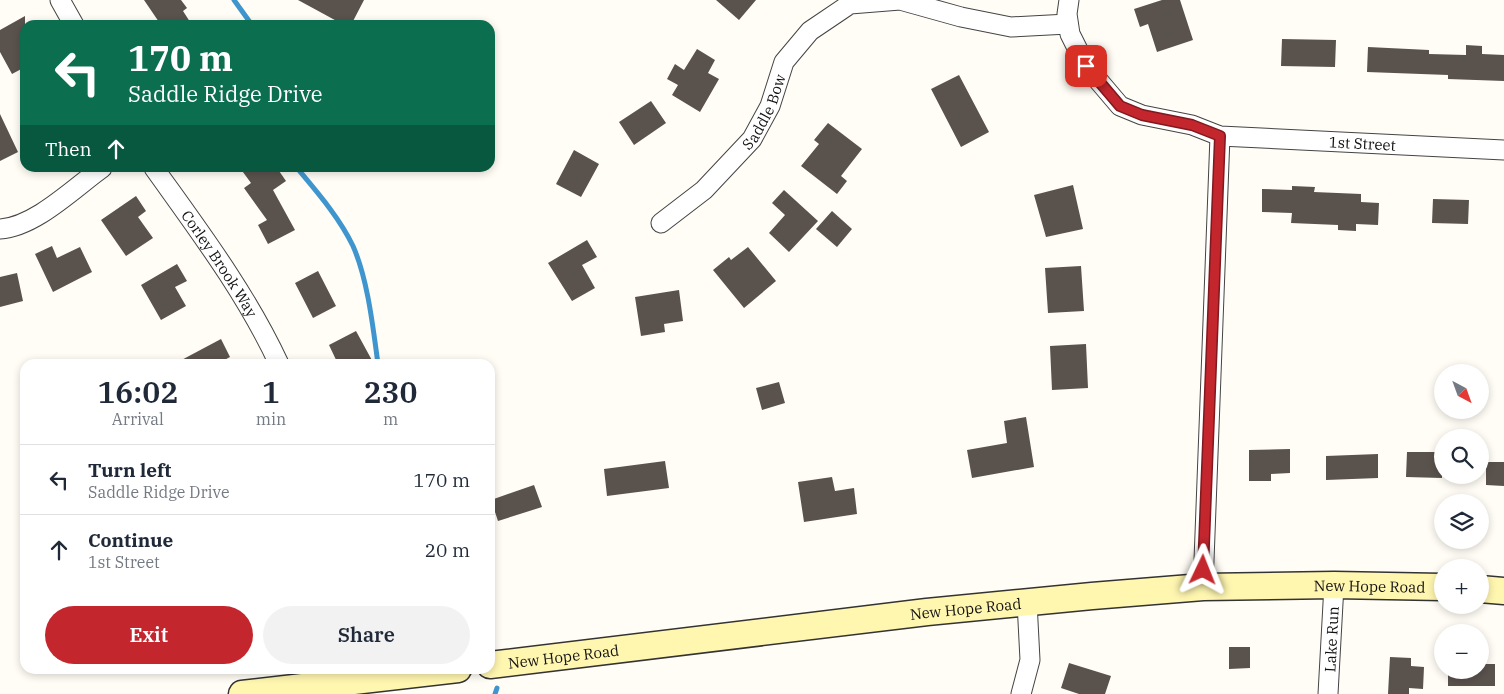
<!DOCTYPE html>
<html lang="en">
<head>
<meta charset="utf-8">
<style>
  body { margin:0; font-family:"IBM Plex Serif",serif; background:#f2f2f3; color:#1f2937; height:100vh; display:flex; flex-direction:column; font-size:19px; white-space:nowrap }
  * { box-sizing:border-box; margin:0 }
  p { font-size:16px; color:#747a83 }
  .icon { flex:none; width:28px; height:28px; fill:none; stroke:currentColor; stroke-width:2; stroke-linecap:round; stroke-linejoin:round }
  .map { position:relative; flex:1; overflow:hidden }
  .details { position:absolute; left:20px; top:359px; width:475px; height:315px; display:flex; flex-direction:column; background:#fff; border-radius:15px; box-shadow:0 2px 8px #0003 }
  .details>* { flex:none }
  .hud { position:absolute; left:20px; top:20px; width:475px; height:152px; border-radius:15px; box-shadow:0 2px 8px #0003; background:#0b6e4f; color:#fff; overflow:hidden }
  .needle { width:32px; rotate:139deg }
  .tools { position:absolute; left:1434px; top:364px; display:grid; gap:10px }
  .tools a { display:grid; place-items:center; width:55px; height:55px; border-radius:50%; background:#fff; box-shadow:0 2px 8px #0003; font-size:25px }
  .pin { position:absolute; display:grid; place-items:center; width:42px; height:42px; color:#fff; margin:-21px; border-radius:10px; box-shadow:0 2px 8px #0006 }
  .me { position:absolute; width:55px; margin:-28px; rotate:2deg; stroke-linejoin:round; filter:drop-shadow(0 0 4px #0008) }
  .turn { display:flex; align-items:center; gap:18px; height:105px; padding:0 25px; font-size:22px }
  .turn .icon { width:65px; height:65px; stroke-width:2.5 }
  .turn b { display:block; font-size:35px; line-height:42px }
  .then { display:flex; align-items:center; height:48px; padding:0 25px; background:#0003; gap:10px; font-size:19px }
  .eta { display:flex; justify-content:space-evenly; align-items:center; height:85px; text-align:center }
  .eta b { font-size:30px; font-weight:600; line-height:35px }
  .button { display:flex; gap:10px; margin-top:auto; padding:10px 25px }
  .button a { flex:1; height:58px; border-radius:30px; background:#c4262e; color:#fff; font-size:20px; font-weight:600; line-height:58px; text-align:center }
  .button a+a { background:#f2f2f3; color:#1f2937 }
  ul { padding:0; list-style:none }
  li { display:flex; align-items:center; gap:15px; height:70px; padding:0 25px; border-top:1px solid #e0e1e3 }
  li div { flex:1 }
  li b { display:block; font-size:19px }
  li em { font-style:normal }
  .map>svg:first-child { display:block }
  .lines { fill:none; stroke-linecap:round; stroke-linejoin:round }
  .stream { stroke:#3f96cf; stroke-width:5 }
  .building { fill:#5a524d }
  .street-casing { stroke:#444; stroke-width:21 }
  .secondary-casing { stroke:#333; stroke-width:29 }
  .street { stroke:#fff; stroke-width:19 }
  .secondary { stroke:#fff6b0; stroke-width:26 }
  .route-casing { stroke:#7f191e; stroke-width:12 }
  .route { stroke:#c4262e; stroke-width:9 }
  .labels { text-anchor:middle; dominant-baseline:central; stroke-width:5; stroke-linejoin:round; paint-order:stroke }
  .street-label { font-size:15px; fill:#111; stroke:#fff }
</style>
</head>
<body>
<div class="map">
<svg width="1504" height="694" viewBox="0 0 1504 694">
  <rect width="100%" height="100%" fill="#fffdf5"/>
  <g class="lines">
    <path class="stream" d="M 234,0 L 252,25
      M 297,168 C 317,192 339,217 353,246 C 368,280 373,328 378,364
      M 495,694 L 497,688"/>
  </g>
  <path class="building" d="M 144,0 L 181,0 L 187,8 L 183,11 L 192,25 L 161,25 Z
    M 298,0 L 364,0 L 351,25 L 344,25 Z
    M 716,0 L 756,0 L 739,20 Z
    M 1162,0 L 1180,0 L 1193,40 L 1157,52 L 1148,24 L 1140,27 L 1134,9 Z
    M 25,16 L 25,67 L 12,74 L 0,52 L 0,30 Z
    M 1282,39 L 1336,40 L 1335,67 L 1281,66 Z
    M 1466,45 L 1482,46 L 1482,54 L 1504,55 L 1504,81 L 1448,79 L 1448,75 L 1367,72 L 1368,47 L 1429,50 L 1429,54 L 1466,55 Z
    M 697,49 L 715,60 L 708,73 L 719,79 L 700,112 L 672,95 L 678,85 L 667,79 L 675,64 L 684,70 Z
    M 959,75 L 989,132 L 961,147 L 931,89 Z
    M 651,101 L 666,123 L 634,145 L 619,122 Z
    M 0,114 L 18,152 L 0,161 Z
    M 828,123 L 862,149 L 841,176 L 847,181 L 837,194 L 801,166 L 819,144 L 814,140 Z
    M 574,150 L 599,164 L 581,197 L 556,184 Z
    M 240,168 L 277,168 L 286,181 L 273,190 L 295,230 L 268,244 L 258,225 L 267,220 L 244,188 L 251,183 Z
    M 1073,185 L 1083,229 L 1046,237 L 1034,195 Z
    M 1292,186 L 1315,187 L 1314,192 L 1361,194 L 1361,202 L 1379,203 L 1378,225 L 1356,224 L 1356,231 L 1338,230 L 1338,225 L 1291,223 L 1292,213 L 1262,212 L 1262,189 L 1292,190 Z
    M 784,190 L 818,221 L 789,252 L 769,233 L 785,215 L 772,203 Z
    M 136,196 L 146,211 L 138,217 L 153,238 L 126,256 L 101,220 Z
    M 1433,199 L 1469,200 L 1468,224 L 1432,223 Z
    M 832,211 L 852,229 L 837,247 L 816,229 Z
    M 587,240 L 597,257 L 582,265 L 595,288 L 572,301 L 548,263 Z
    M 52,246 L 57,258 L 80,247 L 92,272 L 53,292 L 35,254 Z
    M 748,247 L 776,281 L 744,308 L 713,270 L 729,257 L 731,260 Z
    M 177,264 L 187,281 L 175,287 L 186,306 L 161,320 L 141,285 Z
    M 1081,266 L 1084,311 L 1048,313 L 1045,268 Z
    M 318,271 L 336,306 L 313,318 L 295,283 Z
    M 17,273 L 23,301 L 0,307 L 0,277 Z
    M 679,290 L 683,321 L 664,324 L 665,332 L 641,336 L 635,297 Z
    M 356,331 L 374,364 L 338,364 L 329,345 Z
    M 221,339 L 230,357 L 217,364 L 174,364 Z
    M 1086,344 L 1088,388 L 1052,390 L 1050,346 Z
    M 779,382 L 785,403 L 762,410 L 756,388 Z
    M 1026,417 L 1034,467 L 972,478 L 967,450 L 1007,443 L 1004,421 Z
    M 1290,449 L 1290,473 L 1271,474 L 1271,481 L 1249,481 L 1249,450 Z
    M 1407,452 L 1442,452 L 1442,478 L 1406,477 Z
    M 1378,454 L 1378,478 L 1326,480 L 1326,456 Z
    M 665,461 L 669,488 L 607,496 L 604,469 Z
    M 1486,462 L 1504,462 L 1504,486 L 1486,485 Z
    M 832,477 L 835,491 L 854,488 L 857,514 L 804,522 L 798,482 Z
    M 534,485 L 542,507 L 498,521 L 491,500 Z
    M 1229,647 L 1250,647 L 1250,668 L 1229,669 Z
    M 1390,657 L 1411,658 L 1411,666 L 1424,667 L 1423,689 L 1409,688 L 1409,694 L 1388,694 Z
    M 1069,663 L 1111,676 L 1105,694 L 1079,694 L 1061,688 Z
    M 1480,664 L 1495,664 L 1495,686 L 1448,686 L 1448,670 L 1480,670 Z"/>
  <g class="lines">
    <g class="street-casing">
      <g id="street">
        <path d="M 60,0 L 74,25"/>
        <path id="s1" d="M 1069,0 L 1067,14 L 1070,34 L 1086,66 L 1120,106 L 1142,115 L 1192,125 L 1220,136 L 1504,150"/>
        <path id="s2" d="M 154,168 C 199,231 246,293 279,364"/>
        <path id="s3" d="M 661,223 L 704,190 L 752,139 L 770,106 L 784,62 L 810,31 L 850,4 L 900,0 L 961,17 L 1011,27 L 1068,24"/>
        <path d="M 0,229 C 35,227 74,188 102,168"/>
        <path d="M 1203,587 L 1220,136"/>
        <path d="M 1021,694 L 1030,660 L 1027,602"/>
        <path id="s4" d="M 1328,694 L 1334,585"/>
      </g>
    </g>
    <g class="secondary-casing">
      <g id="secondary">
        <path d="M 1480,589 L 1504,591"/>
        <path id="s5" d="M 490,665 L 927,612 L 1092,596 L 1203,587 L 1334,585 L 1442,587"/>
        <path d="M 242,694 L 458,669"/>
      </g>
    </g>
    <use href="#street" class="street"/>
    <use href="#secondary" class="secondary"/>
  </g>
  <g class="lines">
    <g class="route-casing">
      <path id="route" d="M 1086,66 L 1120,106 L 1142,115 L 1192,125 L 1220,136 L 1203,570"/>
    </g>
    <use href="#route" class="route"/>
  </g>
  <g class="labels">
    <g class="street-label">
      <text stroke="none"><textPath href="#s3" startOffset="154">Saddle Bow</textPath></text>
      <text stroke="none"><textPath href="#s1" startOffset="370">1st Street</textPath></text>
      <text stroke="none"><textPath href="#s2" startOffset="116">Corley Brook Way</textPath></text>
      <text stroke="none"><textPath href="#s5" startOffset="884">New Hope Road</textPath></text>
      <text stroke="none"><textPath href="#s5" startOffset="479">New Hope Road</textPath></text>
      <text stroke="none"><textPath href="#s4" startOffset="55">Lake Run</textPath></text>
      <text stroke="none"><textPath href="#s5" startOffset="74">New Hope Road</textPath></text>
    </g>
  </g>
</svg>
<div class="tools">
<a><svg class="needle" viewBox="-14 -14 28 28"><path d="M0-13l5 13h-10z" fill="#e53935"/><path d="M0 13l5-13h-10z" fill="#747a83"/></svg></a>
<a><svg class="icon" aria-label="search" viewBox="0 0 24 24"><circle cx="10" cy="10" r="6"/><path d="M15 15l6 6"/></svg></a>
<a><svg class="icon" aria-label="layers" viewBox="0 0 24 24"><path d="M12 4l9 5-9 5-9-5zM3 14l9 5 9-5"/></svg></a>
<a>+</a>
<a>−</a>
</div>
<div class="pin" style="left:1086px;top:66px;background:#d93025"><svg class="icon" aria-label="arrive" viewBox="0 0 24 24"><path d="M6 21V4h12l-3 4 3 4H6"/></svg></div>
<svg class="me" style="left:1203px;top:570px" viewBox="-20 -20 40 40"><path d="M0-17L14 15 0 8-14 15z" fill="#c4262e" stroke="#fff" stroke-width="4"/></svg>
<div class="hud">
<div class="turn"><svg class="icon" aria-label="left" viewBox="0 0 24 24"><path d="M17 20v-9H6M10 6l-5 5 5 5"/></svg><div><b>170 m</b>Saddle Ridge Drive</div></div>
<div class="then">Then<svg class="icon" aria-label="ahead" viewBox="0 0 24 24"><path d="M12 20V5M6 11l6-6 6 6"/></svg></div>
</div>
<section class="details">
<div class="eta">
<div><b>16:02</b><p>Arrival</p></div>
<div><b>1</b><p>min</p></div>
<div><b>230</b><p>m</p></div>
</div>
<ul>
<li><svg class="icon" aria-label="left" viewBox="0 0 24 24"><path d="M17 20v-9H6M10 6l-5 5 5 5"/></svg><div><b>Turn left</b><p>Saddle Ridge Drive</p></div><em>170 m</em></li>
<li><svg class="icon" aria-label="ahead" viewBox="0 0 24 24"><path d="M12 20V5M6 11l6-6 6 6"/></svg><div><b>Continue</b><p>1st Street</p></div><em>20 m</em></li>
</ul>
<div class="button"><a>Exit</a><a>Share</a></div>
</section>
</div>
</body>
</html>
